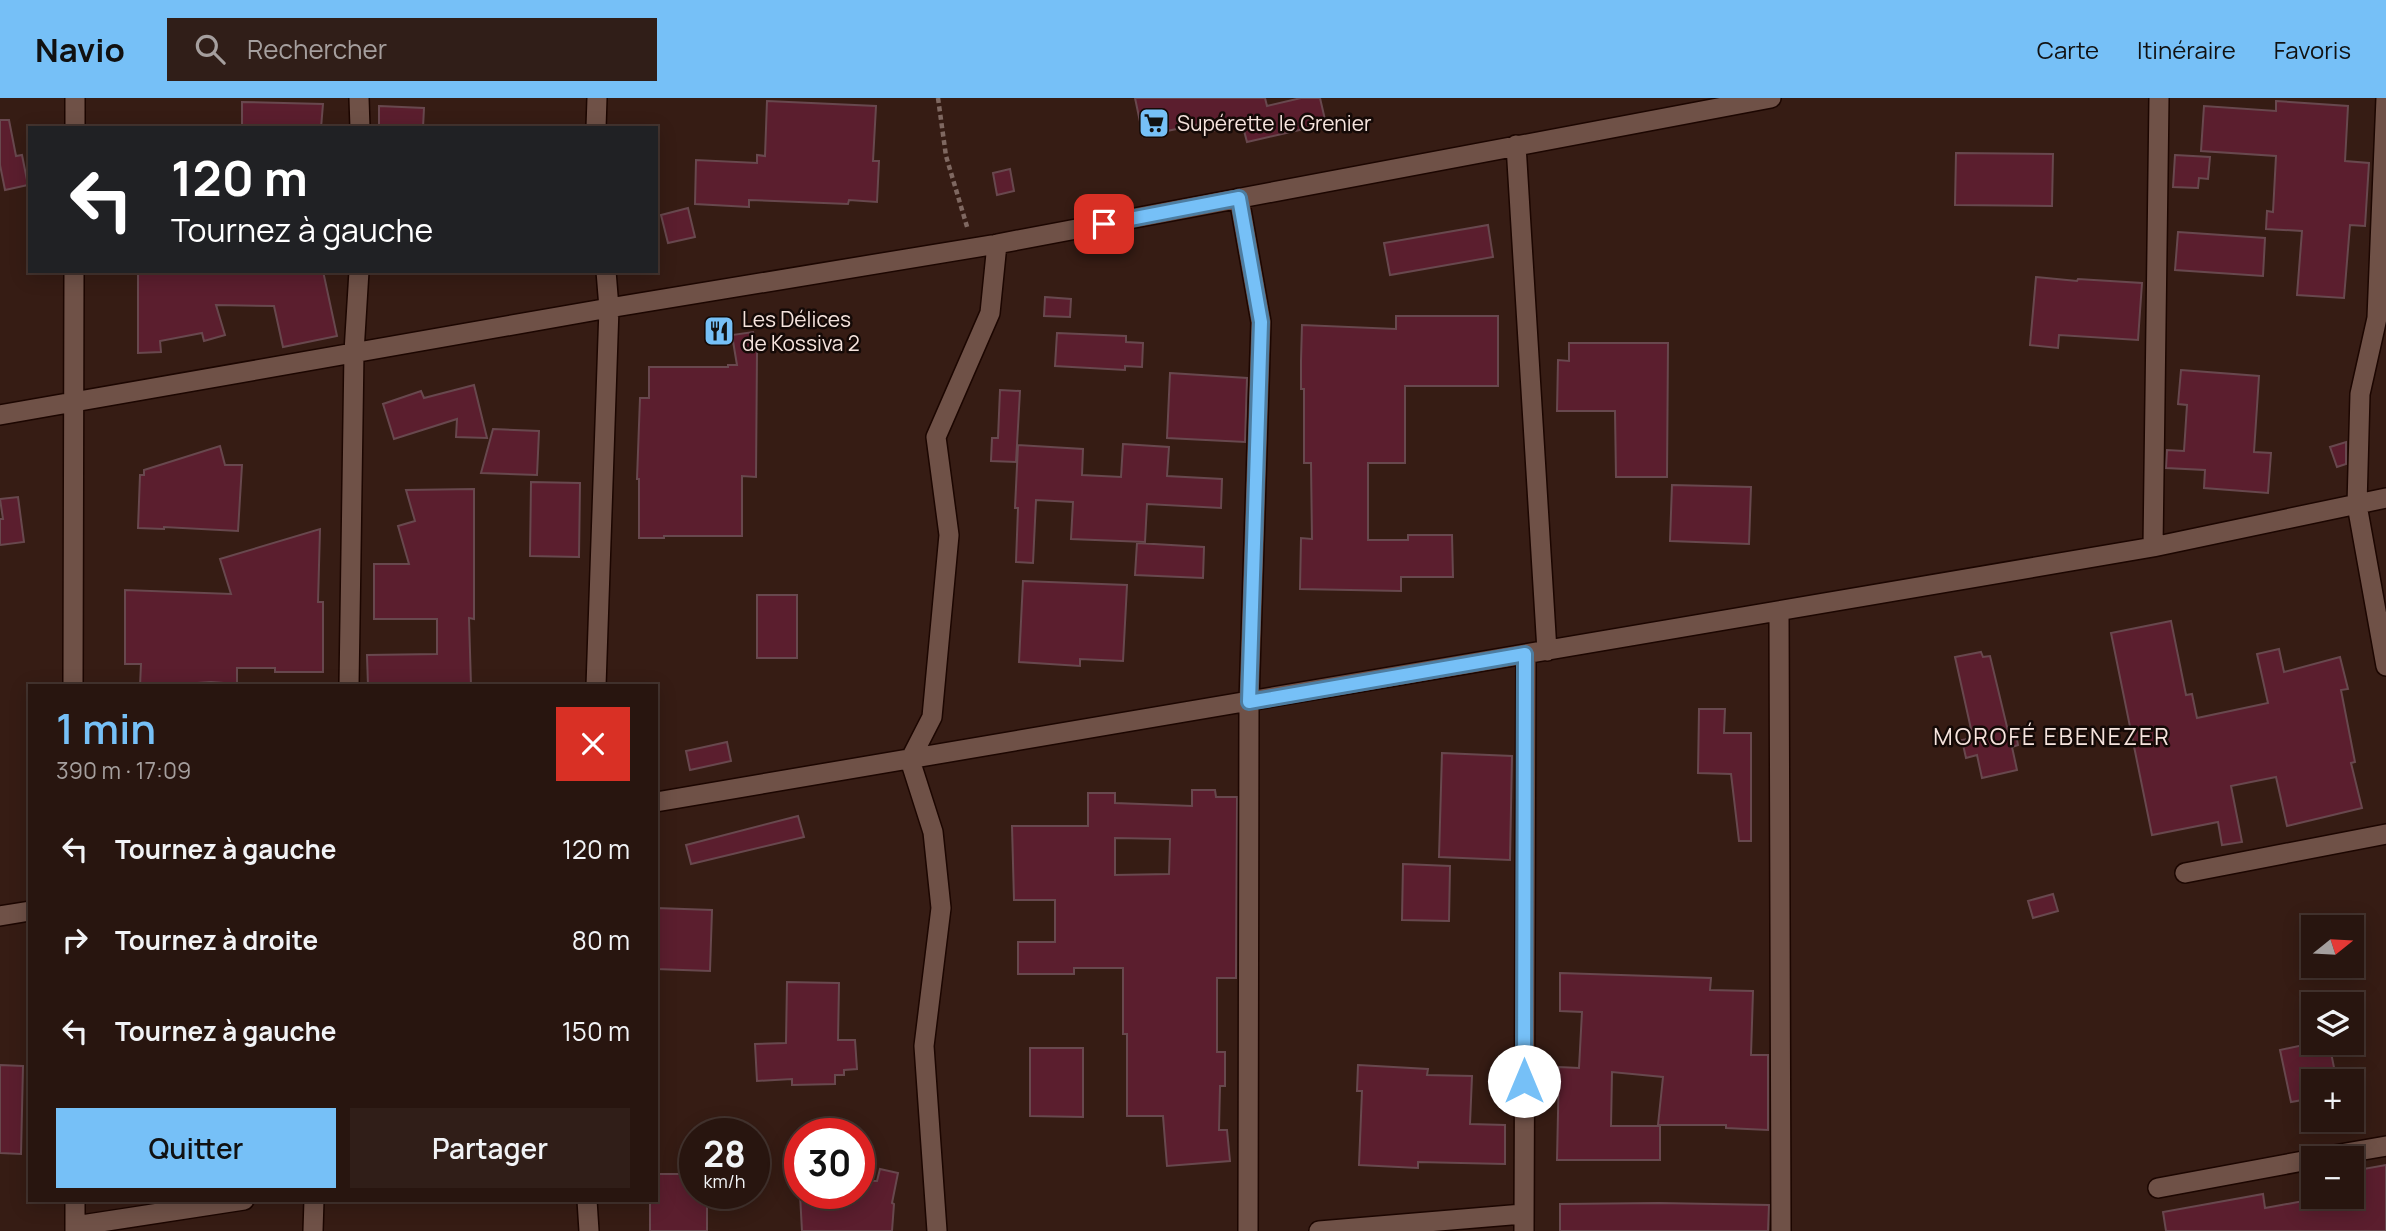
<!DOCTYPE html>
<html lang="fr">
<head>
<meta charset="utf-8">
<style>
  body { margin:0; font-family:Manrope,sans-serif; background:#301e18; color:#f1f3f6; height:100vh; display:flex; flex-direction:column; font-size:26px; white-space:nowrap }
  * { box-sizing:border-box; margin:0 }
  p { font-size:23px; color:#a59f9e }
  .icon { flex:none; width:38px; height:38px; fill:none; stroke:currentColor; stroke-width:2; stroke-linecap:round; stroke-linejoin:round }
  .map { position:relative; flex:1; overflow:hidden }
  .details { position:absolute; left:28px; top:586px; width:630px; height:518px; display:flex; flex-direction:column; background:#28150f; border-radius:0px; box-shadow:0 4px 18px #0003,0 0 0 2px #44342f }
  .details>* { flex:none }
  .banner { position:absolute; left:28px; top:28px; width:630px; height:147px; border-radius:0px; box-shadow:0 4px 18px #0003,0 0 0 2px #44342f; background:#202124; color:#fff; overflow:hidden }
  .needle { width:46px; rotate:72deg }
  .buttons { position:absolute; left:2301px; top:817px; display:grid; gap:14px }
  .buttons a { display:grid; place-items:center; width:63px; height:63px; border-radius:0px; background:#28150f; box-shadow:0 4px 18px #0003,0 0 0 2px #44342f; font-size:35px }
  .speed { position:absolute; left:679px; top:1020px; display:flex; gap:14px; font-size:35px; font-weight:700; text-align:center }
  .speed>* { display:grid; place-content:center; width:91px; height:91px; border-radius:50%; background:#28150f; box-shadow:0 4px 18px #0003,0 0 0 2px #44342f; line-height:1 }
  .speed small { font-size:18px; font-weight:400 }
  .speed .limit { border:10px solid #d22; background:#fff; color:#111 }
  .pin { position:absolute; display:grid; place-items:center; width:60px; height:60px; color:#fff; margin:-30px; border-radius:14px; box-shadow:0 4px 10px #0006 }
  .me { position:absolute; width:77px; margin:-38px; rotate:0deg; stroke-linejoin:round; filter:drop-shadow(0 0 5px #0008) }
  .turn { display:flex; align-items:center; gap:24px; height:147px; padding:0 28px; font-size:32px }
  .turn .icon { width:91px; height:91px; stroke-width:2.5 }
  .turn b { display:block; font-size:49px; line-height:60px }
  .round { display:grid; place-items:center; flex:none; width:74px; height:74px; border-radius:0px; background:#301e18 }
  .headline { display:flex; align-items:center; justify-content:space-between; height:119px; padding:0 28px }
  h1 { font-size:42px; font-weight:600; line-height:52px; color:#76c0f7 }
  .button { display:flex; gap:14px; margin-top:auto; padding:14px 28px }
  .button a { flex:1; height:80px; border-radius:0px; background:#76c0f7; color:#111; font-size:28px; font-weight:600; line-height:80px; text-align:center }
  .button a+a { background:#301e18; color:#f1f3f6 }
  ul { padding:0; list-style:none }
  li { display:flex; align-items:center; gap:21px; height:91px; padding:0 28px }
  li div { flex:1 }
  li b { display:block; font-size:26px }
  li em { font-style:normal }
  header { display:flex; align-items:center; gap:42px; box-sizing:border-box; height:98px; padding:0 35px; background:#76c0f7; color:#111 }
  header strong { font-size:33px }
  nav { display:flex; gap:38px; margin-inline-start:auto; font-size:24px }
  .search { width:490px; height:63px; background:#301e18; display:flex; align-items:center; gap:18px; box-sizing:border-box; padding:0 24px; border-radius:0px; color:#a59f9e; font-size:26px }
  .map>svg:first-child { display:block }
  .building { fill:#5b1e2e; stroke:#68484e; stroke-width:2; fill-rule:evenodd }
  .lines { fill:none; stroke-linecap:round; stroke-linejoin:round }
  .minor-casing { stroke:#1c0601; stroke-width:22 }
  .path { stroke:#7f6861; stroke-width:4.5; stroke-dasharray:5 3.5; stroke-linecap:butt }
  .minor { stroke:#6f5147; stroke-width:19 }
  .route-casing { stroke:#4d7da1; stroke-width:18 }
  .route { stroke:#76c0f7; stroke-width:12 }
  .labels { text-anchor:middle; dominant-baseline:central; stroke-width:5; stroke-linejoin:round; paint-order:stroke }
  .poi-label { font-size:21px; fill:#f6e4de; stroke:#150a07; text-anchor:start }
  .neighbourhood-label { font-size:23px; letter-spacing:2px; fill:#f6e4de; stroke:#150a07 }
</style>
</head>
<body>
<header>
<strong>Navio</strong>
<div class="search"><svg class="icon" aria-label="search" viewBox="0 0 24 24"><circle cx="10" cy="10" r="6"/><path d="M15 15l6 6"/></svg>Rechercher</div>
<nav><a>Carte</a><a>Itinéraire</a><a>Favoris</a></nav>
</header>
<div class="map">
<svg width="2386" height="1133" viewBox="0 0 2386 1133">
  <rect width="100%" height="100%" fill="#361c14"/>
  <path class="building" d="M 1135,0 L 1265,0 L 1267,8 L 1301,0 L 1320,0 L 1326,26 L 1247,44 L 1242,25 L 1212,33 L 1210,24 L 1143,38 Z
    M 767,3 L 876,8 L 873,63 L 879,63 L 877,104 L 849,102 L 848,106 L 749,102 L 749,109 L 695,106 L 696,62 L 757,65 L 757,57 L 765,58 Z
    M 2276,3 L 2348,8 L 2345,63 L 2369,65 L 2365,128 L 2350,127 L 2344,200 L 2297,197 L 2302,133 L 2266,131 L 2267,113 L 2273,114 L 2276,58 L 2201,53 L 2204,8 L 2276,13 Z
    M 242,4 L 323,6 L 321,30 L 242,30 Z
    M 379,8 L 424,10 L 423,30 L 379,28 Z
    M 0,22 L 9,22 L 16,58 L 22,57 L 28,87 L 5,92 L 0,67 Z
    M 1956,55 L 2053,56 L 2052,108 L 1955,107 Z
    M 2175,57 L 2210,59 L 2208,81 L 2199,80 L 2198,90 L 2173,89 Z
    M 1010,71 L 1014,93 L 997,97 L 993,75 Z
    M 688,110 L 695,139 L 668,145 L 661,117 Z
    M 1488,127 L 1493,159 L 1390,177 L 1384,145 Z
    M 2178,134 L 2265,140 L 2263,178 L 2175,172 Z
    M 138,173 L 323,173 L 337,238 L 283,249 L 274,208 L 216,207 L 225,237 L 204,243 L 202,235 L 160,243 L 161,254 L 138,255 Z
    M 2036,179 L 2077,183 L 2078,181 L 2142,185 L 2138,242 L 2059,237 L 2058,250 L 2030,247 Z
    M 1045,199 L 1071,201 L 1070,219 L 1044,218 Z
    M 1396,218 L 1498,218 L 1498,288 L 1405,288 L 1405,365 L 1368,365 L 1368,442 L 1408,442 L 1408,437 L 1452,437 L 1453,479 L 1401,479 L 1401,493 L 1300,491 L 1301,440 L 1312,441 L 1311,365 L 1304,365 L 1304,291 L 1301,291 L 1301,263 L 1302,227 L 1396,231 Z
    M 753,234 L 757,252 L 756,379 L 742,378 L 742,438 L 664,438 L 664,440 L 639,440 L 639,381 L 637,381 L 640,300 L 649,300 L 649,269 L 728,269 L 728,267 L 737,267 L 732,237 Z
    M 1057,235 L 1126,238 L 1126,244 L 1143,245 L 1142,269 L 1125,268 L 1125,272 L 1055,268 Z
    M 1569,245 L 1668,245 L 1667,379 L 1616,379 L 1615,313 L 1557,313 L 1558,262 L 1569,263 Z
    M 2181,272 L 2259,278 L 2254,354 L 2271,355 L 2268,395 L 2204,390 L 2205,372 L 2166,370 L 2167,352 L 2184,353 L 2187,307 L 2178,306 Z
    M 1170,275 L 1247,280 L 1245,344 L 1167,340 Z
    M 474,287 L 487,340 L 456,339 L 457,321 L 394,341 L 383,306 L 421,293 L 424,300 Z
    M 1000,292 L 1020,293 L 1016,364 L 991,363 L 992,340 L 998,340 Z
    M 493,331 L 539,333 L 537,377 L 481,375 Z
    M 2346,344 L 2346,366 L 2337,369 L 2330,349 Z
    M 1123,346 L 1169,349 L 1167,378 L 1222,381 L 1221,410 L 1147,406 L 1145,444 L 1071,441 L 1073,404 L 1036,402 L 1033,465 L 1016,464 L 1018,410 L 1015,410 L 1018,347 L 1083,351 L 1082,377 L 1121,379 Z
    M 220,348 L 225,367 L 242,367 L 238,433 L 164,429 L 164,431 L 138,430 L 140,377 L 144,377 L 144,372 Z
    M 531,384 L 580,385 L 579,459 L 530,458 Z
    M 1672,387 L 1751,389 L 1749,446 L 1670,443 Z
    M 474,391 L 474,521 L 469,520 L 471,588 L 368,588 L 367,557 L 437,556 L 437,521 L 374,521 L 374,466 L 409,466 L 398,428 L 415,423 L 406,392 Z
    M 18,399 L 24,444 L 0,447 L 0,421 L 3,421 L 0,401 Z
    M 320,431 L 318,504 L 323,504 L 323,574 L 275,574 L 275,570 L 237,570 L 237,586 L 211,584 L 198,585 L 198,588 L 140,588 L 141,566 L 125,566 L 125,492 L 231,496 L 220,461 Z
    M 1137,445 L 1204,449 L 1203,480 L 1135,477 Z
    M 1023,483 L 1127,487 L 1123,563 L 1080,561 L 1080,568 L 1019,564 Z
    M 757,497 L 797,497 L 797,560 L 757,560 Z
    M 2171,523 L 2186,597 L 2192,596 L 2197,620 L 2268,605 L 2257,556 L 2279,551 L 2284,574 L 2340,559 L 2348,591 L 2341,592 L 2355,664 L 2351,665 L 2362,710 L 2287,728 L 2276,679 L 2231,688 L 2242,744 L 2222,747 L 2218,724 L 2152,737 L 2111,535 Z
    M 1981,554 L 1983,559 L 1990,558 L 2008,633 L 2015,631 L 2018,647 L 2012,649 L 2017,672 L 1982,680 L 1977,657 L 1966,660 L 1962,642 L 1973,640 L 1955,559 Z
    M 1699,611 L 1725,611 L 1724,635 L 1751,635 L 1751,743 L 1739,743 L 1731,676 L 1698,675 Z
    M 727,644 L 731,663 L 690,672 L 686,653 Z
    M 1442,655 L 1512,658 L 1510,762 L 1439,759 Z
    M 1192,692 L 1215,692 L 1216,699 L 1237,699 L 1236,880 L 1217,880 L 1217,954 L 1225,954 L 1225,988 L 1220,988 L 1219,1032 L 1227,1032 L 1230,1063 L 1167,1068 L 1163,1018 L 1127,1018 L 1127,936 L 1123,936 L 1123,870 L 1074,870 L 1074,876 L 1018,876 L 1018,844 L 1055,844 L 1055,802 L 1014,802 L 1012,728 L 1088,728 L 1088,695 L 1115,695 L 1115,705 L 1192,708 ZM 1115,740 L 1170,741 L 1169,776 L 1115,777 Z
    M 798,718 L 804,739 L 691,766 L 686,747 Z
    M 1403,766 L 1450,768 L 1449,823 L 1402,822 Z
    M 2053,796 L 2058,813 L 2033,820 L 2028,803 Z
    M 656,810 L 712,812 L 710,873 L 656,871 Z
    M 1560,875 L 1711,880 L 1710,892 L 1753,893 L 1751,957 L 1768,957 L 1768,1032 L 1726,1030 L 1726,1027 L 1658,1027 L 1663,979 L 1612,974 L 1611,1028 L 1660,1028 L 1660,1062 L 1557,1062 L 1559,969 L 1579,970 L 1582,914 L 1560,913 Z
    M 787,884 L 839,885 L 838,942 L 855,942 L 857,971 L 844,972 L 844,977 L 835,977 L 835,986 L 792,987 L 792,981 L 757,983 L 755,946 L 786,945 Z
    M 2313,945 L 2329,945 L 2337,984 L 2314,984 L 2314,1000 L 2291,1004 L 2280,952 Z
    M 1030,950 L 1083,950 L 1083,1019 L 1030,1018 Z
    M 0,967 L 23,968 L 21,1056 L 0,1055 Z
    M 1358,967 L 1428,971 L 1427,977 L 1472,978 L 1470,1026 L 1505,1027 L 1505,1066 L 1418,1064 L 1418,1070 L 1359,1067 L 1362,993 L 1357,993 Z
    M 2386,1067 L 2386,1133 L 2166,1133 L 2163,1114 L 2263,1096 L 2265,1110 L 2325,1099 L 2352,1099 L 2352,1073 Z
    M 880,1071 L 898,1075 L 892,1105 L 894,1106 L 892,1133 L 802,1133 L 800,1096 L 859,1096 L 859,1083 L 877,1083 Z
    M 656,1076 L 695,1076 L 695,1096 L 707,1096 L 707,1133 L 650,1133 L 650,1102 L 656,1102 Z
    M 1659,1105 L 1769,1107 L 1768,1133 L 1560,1133 L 1560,1106 Z"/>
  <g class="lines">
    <g class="minor-casing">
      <path id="minor" d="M 359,0 L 360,30
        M 2386,0 L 2377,220 L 2360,296 L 2357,407 L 2386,568
        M 75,30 L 75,0
        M 596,30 L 597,0
        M 1516,47 L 1547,553
        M 1239,100 L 1261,224 L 1249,604 L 1248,1133
        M 0,317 L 609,210 L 997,146 L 1771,0
        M 2153,449 L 2159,0
        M 1779,513 L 1781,1133
        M 73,588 L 74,173
        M 349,588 L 354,254 L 359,173
        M 596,588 L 609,210 L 606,173
        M 656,704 L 2153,449 L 2386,400
        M 2185,775 L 2386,736
        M 0,818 L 30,813
        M 2317,1060 L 2386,1048
        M 2158,1090 L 2314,1061
        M 75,1102 L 75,1133
        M 587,1102 L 589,1133
        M 75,1128 L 244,1102
        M 313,1133 L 314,1102
        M 937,1133 L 924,948 L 941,810 L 933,734 L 910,662 L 932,619 L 949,437 L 936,339 L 990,215 L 997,146
        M 1319,1133 L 1523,1116
        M 1524,1133 L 1526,556"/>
    </g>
    <path class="path" d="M 938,0 L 946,58 L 968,132"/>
    <use href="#minor" class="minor"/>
  </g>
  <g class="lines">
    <g class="route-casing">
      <path id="route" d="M 1104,126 L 1239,100 L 1261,224 L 1249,604 L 1525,556 L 1524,983"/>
    </g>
    <use href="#route" class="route"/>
  </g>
  <defs>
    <g id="supermarket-square" transform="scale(1.575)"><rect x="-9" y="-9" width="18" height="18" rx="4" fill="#76c0f7" stroke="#150a07"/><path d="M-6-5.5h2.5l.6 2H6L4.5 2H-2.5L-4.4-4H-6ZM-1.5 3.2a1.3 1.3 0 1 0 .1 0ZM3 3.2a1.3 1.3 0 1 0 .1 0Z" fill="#111"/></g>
    <g id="restaurant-square" transform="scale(1.575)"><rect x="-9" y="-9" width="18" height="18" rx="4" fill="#76c0f7" stroke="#150a07"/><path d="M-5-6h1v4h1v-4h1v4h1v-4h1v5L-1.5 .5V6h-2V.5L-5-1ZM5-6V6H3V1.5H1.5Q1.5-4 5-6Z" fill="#111"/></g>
  </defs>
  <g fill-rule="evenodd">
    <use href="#supermarket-square" x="1154" y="25"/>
    <use href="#restaurant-square" x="719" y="233"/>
  </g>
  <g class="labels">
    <g class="poi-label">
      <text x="1177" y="25">Supérette le Grenier</text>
      <text x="742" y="221">Les Délices<tspan x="742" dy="24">de Kossiva 2</tspan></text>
    </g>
    <g class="neighbourhood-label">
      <text x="2052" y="638">MOROFÉ EBENEZER</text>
    </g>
  </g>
</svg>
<div class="buttons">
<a><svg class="needle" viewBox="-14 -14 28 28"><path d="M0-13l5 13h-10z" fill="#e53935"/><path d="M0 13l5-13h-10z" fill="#a59f9e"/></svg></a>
<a><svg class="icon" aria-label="layers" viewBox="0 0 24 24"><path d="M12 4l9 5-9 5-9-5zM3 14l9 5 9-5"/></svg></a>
<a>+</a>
<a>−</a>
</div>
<div class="speed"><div>28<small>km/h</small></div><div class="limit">30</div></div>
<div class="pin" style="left:1104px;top:126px;background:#d93025"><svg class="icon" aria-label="arrive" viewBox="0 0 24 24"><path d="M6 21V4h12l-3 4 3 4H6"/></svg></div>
<svg class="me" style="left:1524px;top:983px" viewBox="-20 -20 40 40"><circle r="19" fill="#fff"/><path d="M0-13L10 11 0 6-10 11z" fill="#76c0f7"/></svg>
<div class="banner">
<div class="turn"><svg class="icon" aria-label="left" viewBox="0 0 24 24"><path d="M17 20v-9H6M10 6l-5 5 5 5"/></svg><div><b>120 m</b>Tournez à gauche</div></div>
</div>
<section class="details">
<div class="headline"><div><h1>1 min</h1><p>390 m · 17:09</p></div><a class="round" style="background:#d93025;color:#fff"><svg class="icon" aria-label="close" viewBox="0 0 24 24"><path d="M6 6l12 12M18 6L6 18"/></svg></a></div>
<ul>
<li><svg class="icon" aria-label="left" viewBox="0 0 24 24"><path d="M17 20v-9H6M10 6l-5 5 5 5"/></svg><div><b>Tournez à gauche</b></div><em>120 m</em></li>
<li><svg class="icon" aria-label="right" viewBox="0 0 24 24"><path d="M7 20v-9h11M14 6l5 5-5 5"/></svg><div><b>Tournez à droite</b></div><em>80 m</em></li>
<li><svg class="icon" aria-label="left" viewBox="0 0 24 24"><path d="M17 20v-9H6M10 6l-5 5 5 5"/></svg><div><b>Tournez à gauche</b></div><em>150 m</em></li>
</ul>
<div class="button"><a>Quitter</a><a>Partager</a></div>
</section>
</div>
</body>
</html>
